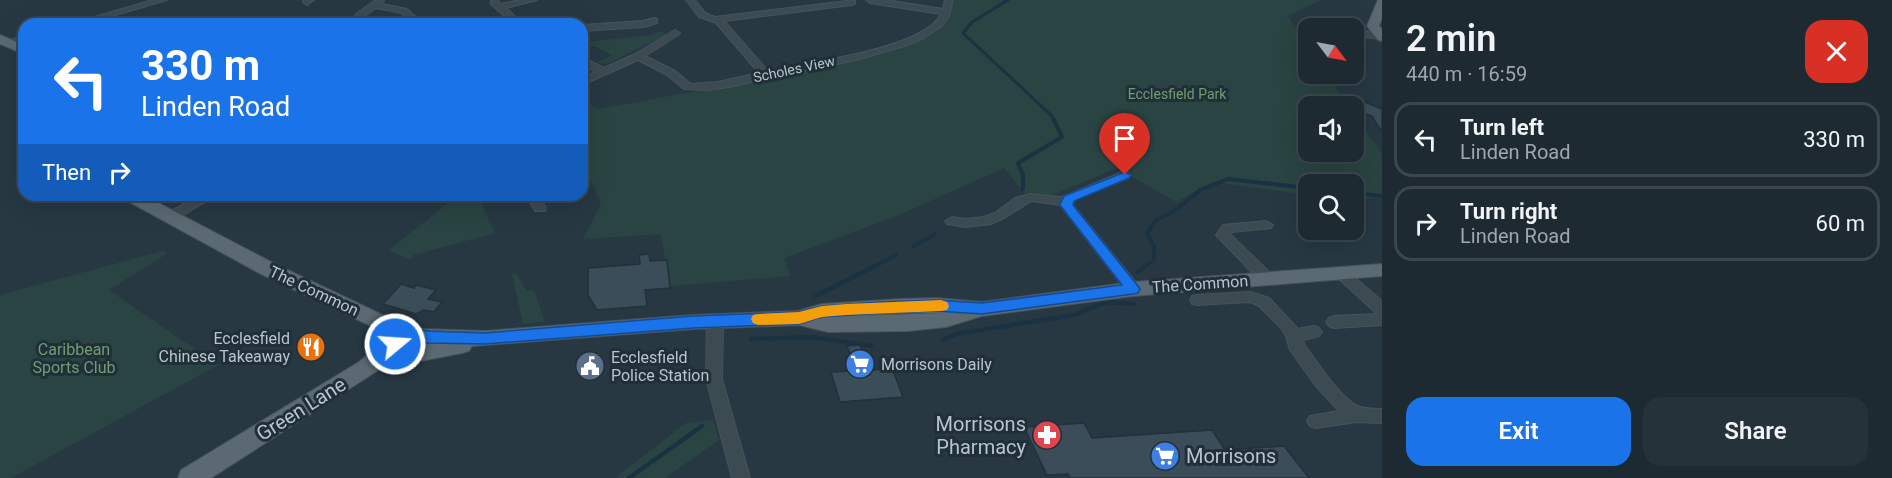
<!DOCTYPE html>
<html lang="en">
<head>
<meta charset="utf-8">
<style>
  body { margin:0; font-family:Roboto,sans-serif; background:#25323a; color:#f1f3f6; height:100vh; display:flex; flex-direction:column; font-size:22px; white-space:nowrap }
  * { box-sizing:border-box; margin:0 }
  p { font-size:20px; color:#a0a7ac }
  .icon { flex:none; width:33px; height:33px; fill:none; stroke:currentColor; stroke-width:2; stroke-linecap:round; stroke-linejoin:round }
  .map { position:relative; flex:1; overflow:hidden }
  .sheet { display:flex; flex-direction:column; background:#1d2a32; width:510px }
  .sheet>* { flex:none }
  .banner { position:absolute; left:18px; top:18px; width:570px; height:183px; border-radius:18px; box-shadow:0 6px 24px #0002,0 0 0 2px #3b464d; background:#1a73e8; color:#fff; overflow:hidden }
  .needle { width:39px; rotate:122deg }
  .tools { position:absolute; left:1298px; top:18px; display:grid; gap:12px }
  .tools a { display:grid; place-items:center; width:66px; height:66px; border-radius:12px; background:#1d2a32; box-shadow:0 6px 24px #0002,0 0 0 2px #3b464d; font-size:30px }
  .pin { position:absolute; display:grid; place-items:center; width:51px; height:51px; color:#fff; margin:-62px -26px; border-radius:50% 50% 50% 0; rotate:-45deg; box-shadow:0 0 6px #0007 }
  .pin .icon { rotate:45deg }
  .me { position:absolute; width:66px; margin:-33px; rotate:72deg; stroke-linejoin:round; filter:drop-shadow(0 0 4px #0008) }
  .turn { display:flex; align-items:center; gap:21px; height:126px; padding:0 24px; font-size:27px }
  .turn .icon { width:78px; height:78px; stroke-width:2.5 }
  .turn b { display:block; font-size:42px; line-height:51px }
  .then { display:flex; align-items:center; height:57px; padding:0 24px; background:#0003; gap:12px; font-size:22px }
  .round { display:grid; place-items:center; flex:none; width:63px; height:63px; border-radius:18px; background:#25323a }
  .headline { display:flex; align-items:center; justify-content:space-between; height:102px; padding:0 24px }
  h1 { font-size:36px; font-weight:600; line-height:45px }
  .primary-button { display:flex; gap:12px; margin-top:auto; padding:12px 24px }
  .primary-button a { flex:1; height:69px; border-radius:18px; background:#1a73e8; color:#fff; font-size:24px; font-weight:600; line-height:69px; text-align:center }
  .primary-button a+a { background:#25323a; color:#f1f3f6 }
  ul { padding:0; list-style:none }
  li { display:flex; align-items:center; gap:18px; height:75px; margin:0 12px 9px; padding:0 12px; border:3px solid #3b464d; border-radius:18px }
  li div { flex:1 }
  li b { display:block; font-size:22px }
  li em { font-style:normal }
  main { display:flex; flex:1; min-height:0 }
  .map>svg:first-child { display:block }
  .green { fill:#294442 }
  .lines { fill:none; stroke-linecap:round; stroke-linejoin:round }
  .stream-far2 { stroke:#1a3241; stroke-width:3 }
  .stream-far1 { stroke:#1a3241; stroke-width:4 }
  .stream { stroke:#1a3241; stroke-width:4.5 }
  .building { fill:#3a4d59; stroke:#22313a; stroke-width:1.5 }
  .minor-casing { stroke:#45535c; stroke-width:2 }
  .major-casing { stroke:#45535c; stroke-width:2 }
  .minor { fill:#3c4a52; fill-rule:evenodd }
  .major { fill:#5a6972; fill-rule:evenodd }
  .route { fill:#1a73e8; stroke:#114b97; stroke-width:1.5 }
  .slow { fill:#f59e0b }
  .labels { text-anchor:middle; dominant-baseline:central; stroke-width:6; stroke-linejoin:round; paint-order:stroke }
  .far-street-label { font-size:14px; fill:#b9c4cc; stroke:#202f38 }
  .far-park-label { font-size:14px; fill:#709d72; stroke:#202f38 }
  .street-label { font-size:16px; fill:#b9c4cc; stroke:#202f38 }
  .poi-label { font-size:16px; fill:#b9c4cc; stroke:#202f38; text-anchor:start }
  .park-label { font-size:16px; fill:#709d72; stroke:#202f38 }
  .near-street-label { font-size:20px; fill:#b9c4cc; stroke:#202f38 }
  .near-poi-label { font-size:20px; fill:#b9c4cc; stroke:#202f38; text-anchor:end }
</style>
</head>
<body>
<main>
<div class="map">
<svg width="1382" height="478" viewBox="0 0 1382 478">
  <rect width="100%" height="100%" fill="#273843"/>
  <path class="green" d="M 955,0 L 1321,0 L 1288,16 L 1308,47 L 1308,74 L 1326,74 L 1349,106 L 1308,106 L 1308,152 L 1353,152 L 1353,113 L 1382,154 L 1382,199 L 1353,197 L 1353,184 L 1308,184 L 1308,195 L 1214,182 L 1176,202 L 1117,168 L 1052,195 L 1024,193 L 1004,168 L 899,215 L 784,258 L 790,276 L 670,286 L 661,234 L 583,239 L 601,204 L 582,161 L 582,100 L 598,109 C 674,95 749,82 824,66 C 861,58 905,53 937,31 C 949,23 950,12 955,0 Z
    M 660,31 L 667,34 L 607,64 L 596,63 L 612,55 L 586,42 L 652,35 Z
    M 458,195 L 478,195 L 495,233 L 414,255 L 410,260 L 389,250 Z
    M 162,251 L 168,253 L 109,290 L 218,365 L 11,478 L 0,478 L 0,295 Z
    M 516,273 L 527,291 L 534,290 L 545,322 L 523,324 L 512,274 Z
    M 713,420 L 719,440 L 665,478 L 615,478 L 686,423 Z"/>
  <g class="lines">
    <path class="stream-far2" d="M 1008,0 L 972,22 L 963,33 L 1052,116 L 1055,122"/>
    <path class="stream-far1" d="M 1023,189 L 1023,175 L 1018,163 L 1062,137 L 1054,120
      M 1353,193 L 1382,196
      M 914,246 L 935,234
      M 1138,272 L 1154,260 L 1154,246 L 1147,234 L 1155,221 L 1177,209 L 1200,190 L 1228,179 L 1308,188
      M 852,278 L 896,255"/>
    <path class="stream" d="M 816,296 L 855,276
      M 751,339 L 812,337 L 871,346
      M 943,340 L 956,334 L 1074,315 L 1106,302 L 1134,304
      M 629,478 L 702,426"/>
  </g>
  <path class="building" d="M 1365,102 L 1382,109 L 1382,132 L 1372,116 L 1353,109 Z
    M 649,254 L 650,261 L 667,260 L 670,288 L 645,290 L 647,306 L 597,310 L 588,295 L 588,268 L 640,264 L 639,255 Z
    M 401,284 L 414,288 L 416,285 L 436,290 L 428,299 L 442,302 L 434,312 L 424,310 L 416,314 L 383,304 Z
    M 860,345 L 864,356 L 867,356 L 872,370 L 892,368 L 903,397 L 840,402 L 831,372 L 850,371 L 845,357 L 851,356 L 847,346 Z
    M 1084,423 L 1092,438 L 1212,430 L 1225,450 L 1284,446 L 1309,478 L 1070,478 L 1068,474 L 1047,475 L 1024,427 Z"/>
  <g class="lines">
    <g class="minor-casing">
      <path id="minor" d="M 153,0 L 167,0 L 85,24 L 70,24 Z
        M 304,0 L 314,0 L 307,5 L 303,2 Z
        M 376,0 L 384,0 L 382,4 L 407,9 L 424,24 L 414,24 L 401,13 L 376,8 L 362,18 L 359,24 L 349,24 L 356,14 Z
        M 491,0 L 497,0 L 501,4 L 520,0 L 537,0 L 506,8 L 523,24 L 513,24 L 491,4 Z
        M 686,0 L 695,0 L 705,13 L 715,17 L 855,0 L 855,4 L 852,5 L 724,21 L 768,71 C 806,63 924,49 941,14 L 870,3 L 866,0 L 886,0 L 943,9 L 945,0 L 953,0 L 949,16 L 941,27 L 924,38 L 905,46 L 856,60 L 729,87 L 707,90 L 684,89 L 667,75 L 638,60 L 582,85 L 582,78 L 596,72 L 582,64 L 582,57 L 604,68 L 635,54 L 675,30 L 680,33 L 678,35 L 645,56 L 675,71 L 691,84 L 718,82 L 759,73 L 716,23 L 699,17 Z
        M 200,17 L 204,20 L 203,22 L 188,24 Z
        M 654,18 L 657,19 L 657,23 L 644,27 L 582,31 L 582,25 L 643,21 Z
        M 1333,19 L 1336,20 L 1341,28 L 1333,28 L 1328,22 Z
        M 1353,30 L 1382,33 L 1382,39 L 1353,36 Z
        M 24,35 L 24,41 L 8,46 L 3,43 Z
        M 1125,171 L 1131,175 L 1129,178 L 1074,200 L 1073,205 L 1138,285 L 1140,289 L 1138,293 L 1128,293 L 1060,205 L 1031,201 L 1004,218 L 991,224 L 965,227 L 947,224 L 945,221 L 952,217 L 965,219 L 984,217 L 995,213 L 1015,198 L 1030,194 L 1062,197 Z
        M 201,195 L 216,195 L 174,221 L 164,221 L 162,218 L 164,215 Z
        M 369,195 L 387,195 L 385,198 L 371,199 Z
        M 526,195 L 538,195 L 546,208 L 545,211 L 535,211 Z
        M 1266,221 L 1273,225 L 1271,228 L 1232,232 L 1230,234 L 1272,275 L 1274,279 L 1272,283 L 1262,283 L 1216,235 L 1223,225 Z
        M 1342,269 L 1347,271 L 1382,301 L 1382,325 L 1334,328 L 1329,326 L 1326,322 L 1329,318 L 1334,316 L 1377,314 L 1337,277 L 1335,274 L 1337,271 Z
        M 1251,292 L 1269,298 L 1298,329 L 1314,326 L 1319,328 L 1322,332 L 1319,336 L 1303,340 L 1304,344 C 1316,361 1337,393 1354,404 C 1362,410 1373,408 1382,409 L 1382,423 L 1357,422 L 1316,428 L 1310,426 L 1307,421 L 1310,416 L 1339,411 L 1316,386 L 1290,350 L 1286,336 L 1281,328 L 1259,306 L 1250,302 L 1197,305 L 1192,304 L 1190,300 L 1192,296 L 1197,295 Z
        M 715,315 L 720,317 L 723,321 L 722,379 L 750,478 L 732,478 L 706,379 L 707,321 L 710,317 Z"/>
    </g>
    <g class="major-casing">
      <path id="major" d="M 1378,0 L 1382,0 L 1382,18 L 1379,26 L 1382,29 L 1382,41 L 1378,40 L 1367,26 Z
        M 0,35 L 24,45 L 24,54 L 0,44 Z
        M 122,195 L 143,195 L 275,264 L 391,319 L 423,329 L 485,331 L 693,315 L 798,311 L 822,304 L 900,299 L 936,298 L 982,302 L 1133,282 L 1382,264 L 1382,276 L 1133,296 L 982,316 L 946,327 L 908,331 L 828,332 L 799,325 L 693,329 L 472,346 L 469,351 L 462,353 L 380,369 L 211,478 L 178,478 L 181,470 L 359,362 L 390,335 L 261,274 L 124,199 ZM 900,313 L 943,313 L 855,316 ZM 410,342 L 422,344 L 403,348 Z"/>
    </g>
    <use href="#minor" class="minor"/>
    <use href="#major" class="major"/>
  </g>
  <path class="route" d="M 1125,172 L 1131,175 L 1129,178 L 1074,201 L 1073,205 L 1138,286 L 1140,289 L 1138,293 L 1133,294 L 982,314 L 936,311 L 883,313 L 822,317 L 799,324 L 693,328 L 485,344 L 428,343 L 409,339 C 403,346 399,351 389,348 L 387,344 L 400,329 L 406,327 L 428,331 L 485,333 L 693,316 L 799,312 L 822,306 L 883,302 L 936,300 L 982,303 L 1122,285 L 1060,205 L 1064,196 Z"/>
  <path class="slow" d="M 941,300 L 947,302 L 949,306 L 947,310 L 941,311 L 846,315 L 822,317 L 799,324 L 758,325 L 753,323 L 751,319 L 753,315 L 758,314 L 799,312 L 822,306 L 846,304 Z"/>
  <defs>
    <g id="restaurant-disc" transform="scale(1.5)"><circle r="9.5" fill="#e8710a" stroke="#202f38"/><path d="M-5-6h1v4h1v-4h1v4h1v-4h1v5L-1.5 .5V6h-2V.5L-5-1ZM5-6V6H3V1.5H1.5Q1.5-4 5-6Z" fill="#fff"/></g>
    <g id="supermarket-disc" transform="scale(1.5)"><circle r="9.5" fill="#3f7fe0" stroke="#202f38"/><path d="M-6-5.5h2.5l.6 2H6L4.5 2H-2.5L-4.4-4H-6ZM-1.5 3.2a1.3 1.3 0 1 0 .1 0ZM3 3.2a1.3 1.3 0 1 0 .1 0Z" fill="#fff"/></g>
    <g id="civic-disc" transform="scale(1.5)"><circle r="9.5" fill="#5c6f8a" stroke="#202f38"/><path d="M-.6-6.5H3V-4.5H.6V-3L4-1V1h2V6H-6V1h2V-1L-.6-3ZM-1.2 2.5V6h2.4V2.5Z" fill="#fff"/></g>
    <g id="pharmacy-disc" transform="scale(1.5)"><circle r="9.5" fill="#e0444e" stroke="#202f38"/><path d="M-2-6h4v4h4v4h-4v4h-4v-4h-4v-4h4Z" fill="#fff"/></g>
  </defs>
  <g fill-rule="evenodd">
    <use href="#restaurant-disc" x="311" y="347"/>
    <use href="#supermarket-disc" x="860" y="364"/>
    <use href="#civic-disc" x="590" y="366"/>
    <use href="#pharmacy-disc" x="1047" y="435"/>
    <use href="#supermarket-disc" x="1165" y="456"/>
  </g>
  <g class="labels">
    <g class="far-street-label">
      <text transform="translate(794 69) rotate(-12)">Scholes View</text>
    </g>
    <g class="far-park-label">
      <text x="1177" y="94">Ecclesfield Park</text>
    </g>
    <g class="street-label">
      <text transform="translate(1200 284) rotate(-4)">The Common</text>
      <text transform="translate(314 291) rotate(25)">The Common</text>
    </g>
    <g class="poi-label">
      <text x="290" y="338" text-anchor="end">Ecclesfield<tspan x="290" dy="18">Chinese Takeaway</tspan></text>
      <text x="611" y="357">Ecclesfield<tspan x="611" dy="18">Police Station</tspan></text>
      <text x="881" y="364">Morrisons Daily</text>
    </g>
    <g class="park-label">
      <text x="74" y="349">Caribbean<tspan x="74" dy="18">Sports Club</tspan></text>
    </g>
    <g class="near-street-label">
      <text transform="translate(301 409) rotate(-32)">Green Lane</text>
    </g>
    <g class="near-poi-label">
      <text x="1026" y="424">Morrisons<tspan x="1026" dy="23">Pharmacy</tspan></text>
      <text x="1186" y="456" text-anchor="start">Morrisons</text>
    </g>
  </g>
</svg>
<div class="tools">
<a><svg class="needle" viewBox="-14 -14 28 28"><path d="M0-13l5 13h-10z" fill="#e53935"/><path d="M0 13l5-13h-10z" fill="#a0a7ac"/></svg></a>
<a><svg class="icon" aria-label="sound" viewBox="0 0 24 24"><path d="M4 9h4l5-4v14l-5-4H4zM17 9q2 3 0 6"/></svg></a>
<a><svg class="icon" aria-label="search" viewBox="0 0 24 24"><circle cx="10" cy="10" r="6"/><path d="M15 15l6 6"/></svg></a>
</div>
<div class="pin" style="left:1125px;top:175px;background:#d93025"><svg class="icon" aria-label="arrive" viewBox="0 0 24 24"><path d="M6 21V4h12l-3 4 3 4H6"/></svg></div>
<svg class="me" style="left:395px;top:344px" viewBox="-20 -20 40 40"><circle r="17" fill="#1a73e8" stroke="#fff" stroke-width="3"/><path d="M0-11L8 9 0 5-8 9z" fill="#fff"/></svg>
<div class="banner">
<div class="turn"><svg class="icon" aria-label="left" viewBox="0 0 24 24"><path d="M17 20v-9H6M10 6l-5 5 5 5"/></svg><div><b>330 m</b>Linden Road</div></div>
<div class="then">Then<svg class="icon" aria-label="right" viewBox="0 0 24 24"><path d="M7 20v-9h11M14 6l5 5-5 5"/></svg></div>
</div>
</div>
<section class="sheet">
<div class="headline"><div><h1>2 min</h1><p>440 m · 16:59</p></div><a class="round" style="background:#d93025;color:#fff"><svg class="icon" aria-label="close" viewBox="0 0 24 24"><path d="M6 6l12 12M18 6L6 18"/></svg></a></div>
<ul>
<li><svg class="icon" aria-label="left" viewBox="0 0 24 24"><path d="M17 20v-9H6M10 6l-5 5 5 5"/></svg><div><b>Turn left</b><p>Linden Road</p></div><em>330 m</em></li>
<li><svg class="icon" aria-label="right" viewBox="0 0 24 24"><path d="M7 20v-9h11M14 6l5 5-5 5"/></svg><div><b>Turn right</b><p>Linden Road</p></div><em>60 m</em></li>
</ul>
<div class="primary-button"><a>Exit</a><a>Share</a></div>
</section>
</main>
</body>
</html>
